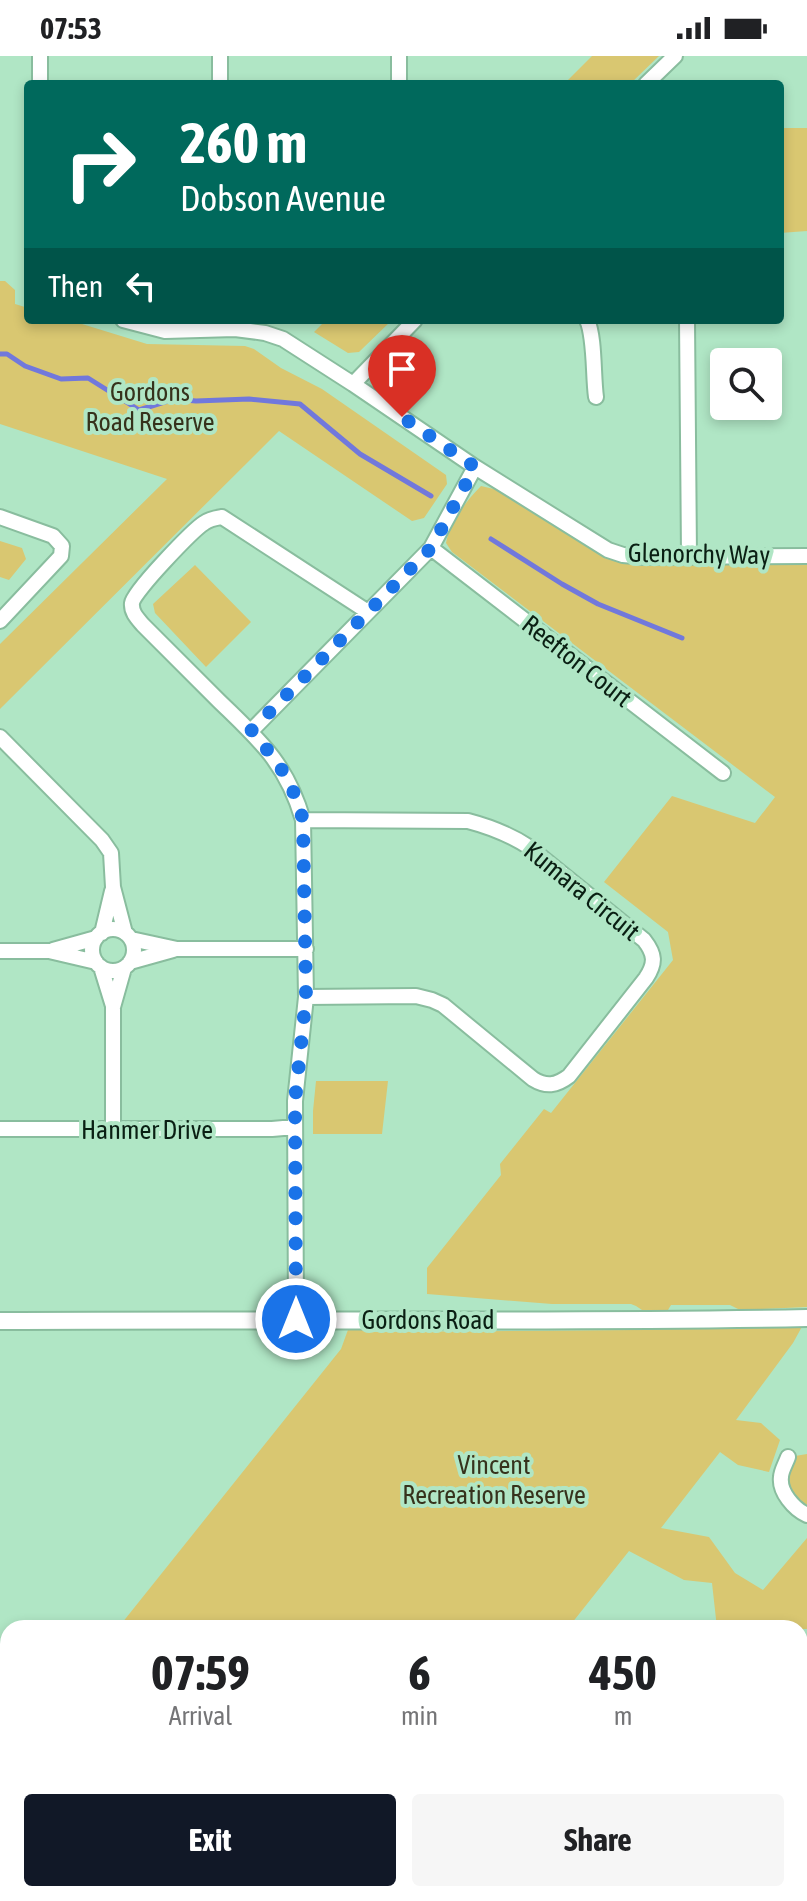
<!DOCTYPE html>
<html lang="en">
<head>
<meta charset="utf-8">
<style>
  body { margin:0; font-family:"Asap Condensed",sans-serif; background:#f6f6f6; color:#202124; height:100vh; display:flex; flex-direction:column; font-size:30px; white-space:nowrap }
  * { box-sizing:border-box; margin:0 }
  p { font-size:26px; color:#757577 }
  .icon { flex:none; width:44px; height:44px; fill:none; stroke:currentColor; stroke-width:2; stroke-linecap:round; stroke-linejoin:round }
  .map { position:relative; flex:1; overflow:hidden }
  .drawer { position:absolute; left:0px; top:1564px; width:808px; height:282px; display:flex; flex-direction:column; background:#fff; border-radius:24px 24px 0 0; box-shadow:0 4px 12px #0003 }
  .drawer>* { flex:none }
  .top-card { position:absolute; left:24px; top:24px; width:760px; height:244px; border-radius:8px; box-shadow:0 4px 12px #0003; background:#00695c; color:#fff; overflow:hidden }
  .fabs { position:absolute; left:710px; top:292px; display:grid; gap:16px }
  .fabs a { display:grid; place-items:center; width:72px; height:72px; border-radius:8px; background:#fff; box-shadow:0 4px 12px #0003; font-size:40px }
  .pin { position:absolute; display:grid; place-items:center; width:68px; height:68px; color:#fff; margin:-82px -34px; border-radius:50% 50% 50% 0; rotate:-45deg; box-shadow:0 0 8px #0007 }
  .pin .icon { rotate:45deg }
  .me { position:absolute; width:88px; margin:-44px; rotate:0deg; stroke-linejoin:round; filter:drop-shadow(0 0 6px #0008) }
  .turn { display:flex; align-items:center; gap:28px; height:168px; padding:0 24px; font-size:36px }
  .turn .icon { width:104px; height:104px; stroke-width:2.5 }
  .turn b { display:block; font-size:56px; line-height:68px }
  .then { display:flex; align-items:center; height:76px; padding:0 24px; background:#0003; gap:16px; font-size:30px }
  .eta { display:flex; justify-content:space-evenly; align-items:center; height:136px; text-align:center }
  .eta b { font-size:48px; font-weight:700; line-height:56px }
  .action { display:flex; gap:16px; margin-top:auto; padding:16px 24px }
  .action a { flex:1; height:92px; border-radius:8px; background:#111827; color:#fff; font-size:32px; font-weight:700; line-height:92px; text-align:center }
  .action a+a { background:#f6f6f6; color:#202124 }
  .status { display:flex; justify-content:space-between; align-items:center; height:56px; padding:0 40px; background:#fff; direction:ltr }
  .status svg { height:22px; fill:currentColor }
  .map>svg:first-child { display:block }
  .green { fill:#d9c771 }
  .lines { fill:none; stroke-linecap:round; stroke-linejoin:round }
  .stream { stroke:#7178dc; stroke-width:5 }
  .minor-casing { stroke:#89bd9e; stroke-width:18 }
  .tertiary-casing { stroke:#89bd9e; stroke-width:20 }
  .minor { stroke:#fff; stroke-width:14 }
  .tertiary { stroke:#fff; stroke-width:16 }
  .route { stroke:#1a73e8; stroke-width:14; stroke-dasharray:0 25.2 }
  .labels { text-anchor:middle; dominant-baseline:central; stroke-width:8; stroke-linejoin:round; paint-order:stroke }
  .park-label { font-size:26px; fill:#36321c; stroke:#b0e6c5 }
  .street-label { font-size:26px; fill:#0a1f13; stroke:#b0e6c5 }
</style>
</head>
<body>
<div class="status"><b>07:53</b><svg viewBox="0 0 49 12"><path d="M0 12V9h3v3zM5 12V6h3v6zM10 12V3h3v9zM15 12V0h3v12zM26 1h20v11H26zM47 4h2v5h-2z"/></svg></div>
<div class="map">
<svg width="807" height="1845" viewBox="0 0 807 1845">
  <rect width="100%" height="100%" fill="#b0e6c5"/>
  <path class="green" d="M 592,0 L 659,0 L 630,28 L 564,28 Z
    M 780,72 L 807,72 L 807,175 L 780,177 Z
    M 0,225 L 5,225 L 15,234 L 15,248 L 28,252 L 28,264 L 69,264 L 147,288 L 245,290 L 254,293 L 281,312 L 322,333 L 446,419 L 447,428 L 424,462 L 412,465 L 279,375 L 0,653 L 0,588 L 167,423 L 0,368 Z
    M 326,264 L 392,264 L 359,296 L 348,297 L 314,276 Z
    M 481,430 L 498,434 L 608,502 L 641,510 L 807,508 L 807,1251 L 740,1254 L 730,1249 L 671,1249 L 668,1254 L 642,1254 L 636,1250 L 631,1248 L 552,1248 L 427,1238 L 427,1212 L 501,1119 L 500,1108 L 544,1053 L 551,1057 L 673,904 L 668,876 L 604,826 L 672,740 L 755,767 L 775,741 L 452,496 L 446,487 C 450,466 466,445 481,430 Z
    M 0,485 L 22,492 L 26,503 L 9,524 L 0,521 Z
    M 195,509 L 251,566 L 206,611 L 155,557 L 153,548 Z
    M 316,1025 L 388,1025 L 382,1078 L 313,1078 L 313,1055 Z
    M 804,1267 L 793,1287 L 736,1364 L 761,1367 L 780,1384 L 769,1416 L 738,1409 L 720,1396 L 661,1472 L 709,1481 L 735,1517 L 763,1534 L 807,1482 L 807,1573 L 717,1572 L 712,1527 L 684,1524 L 629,1495 L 568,1572 L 118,1572 L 341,1293 L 349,1271 L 362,1272 L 368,1276 L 632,1274 L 640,1270 Z
    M 807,1398 L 807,1449 L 797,1445 L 785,1423 L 795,1400 Z
    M 8,1710 L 8,1838 L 370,1838 L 364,1845 L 0,1845 L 0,1720 Z"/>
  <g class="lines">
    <path class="stream" d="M 0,298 L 7,298 L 25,310 L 61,323 L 88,322 L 139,354 L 174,343 L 196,345 L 249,343 L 300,348 L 360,398 L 431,440
      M 491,483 L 562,528 L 598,548 L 682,582"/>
    <g class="minor-casing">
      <path id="minor" d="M 40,0 L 40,28
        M 220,0 L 220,28
        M 399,28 L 399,0
        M 646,28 L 675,0
        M 123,264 L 165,275 L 235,273 L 265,277 L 283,283 L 353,328 L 475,411 L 608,494 L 623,499 L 645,501 L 807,500
        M 587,264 C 595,281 593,320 596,341
        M 687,264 L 689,500
        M 353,328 L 415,264
        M 0,461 L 53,480 L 62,490 L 61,500 L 0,565
        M 431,492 L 723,717
        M 251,675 L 431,492 L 475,411
        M 0,681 L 102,784 L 111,797 L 113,831 L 125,877
        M 303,764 L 468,765 C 491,771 509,778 529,791 L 644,884 C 655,898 656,907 646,922 L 569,1020 C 556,1030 546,1031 533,1023 L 443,949 L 432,944 L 416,940 L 306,941
        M92 894a21 21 0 1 1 42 0a21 21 0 1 1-42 0Z
        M 102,877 L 112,835
        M 131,883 L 177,893 L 306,893
        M 53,894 L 96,882
        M 0,895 L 49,895 L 96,906
        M 130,906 L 173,894
        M 101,911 L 113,950
        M 0,1073 L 272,1073 L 295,1071
        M 113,1074 L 113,951 L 124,912
        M 296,1263 L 295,1045 L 306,941 L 303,764 C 286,706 259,684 218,644 C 193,619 168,594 143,569 C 137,562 131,556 132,547 C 133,536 193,474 204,467 C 209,463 216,462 222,461 L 368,556
        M 788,1401 C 786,1407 781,1415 781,1421 C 779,1436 794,1453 807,1459
        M 800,1700 L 807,1700
        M 628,1838 L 628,1845"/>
    </g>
    <g class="tertiary-casing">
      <path id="tertiary" d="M 0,1265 C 269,1263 538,1267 807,1262"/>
    </g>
    <use href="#minor" class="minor"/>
    <use href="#tertiary" class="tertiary"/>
  </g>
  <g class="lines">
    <path class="route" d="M 296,1263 L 295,1045 L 306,941 L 303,764 C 292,724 278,705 251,675 L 431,492 L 475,411 L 402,361"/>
  </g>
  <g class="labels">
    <g class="park-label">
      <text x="150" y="336">Gordons<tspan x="150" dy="30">Road Reserve</tspan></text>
      <text x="494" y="1409">Vincent<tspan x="494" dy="30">Recreation Reserve</tspan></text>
    </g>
    <g class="street-label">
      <text transform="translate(699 498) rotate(1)">Glenorchy Way</text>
      <text transform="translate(577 605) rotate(38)">Reefton Court</text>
      <text transform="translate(582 835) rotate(39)">Kumara Circuit</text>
      <text x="147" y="1074">Hanmer Drive</text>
      <text x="428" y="1264">Gordons Road</text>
    </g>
  </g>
</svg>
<div class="fabs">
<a><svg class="icon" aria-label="search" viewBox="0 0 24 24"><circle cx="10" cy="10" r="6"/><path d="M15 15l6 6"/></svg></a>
</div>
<div class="pin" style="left:402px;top:361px;background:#d93025"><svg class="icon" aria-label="arrive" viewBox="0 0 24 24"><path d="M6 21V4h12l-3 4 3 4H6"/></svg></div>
<svg class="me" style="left:296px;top:1263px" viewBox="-20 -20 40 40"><circle r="17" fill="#1a73e8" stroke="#fff" stroke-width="3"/><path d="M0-11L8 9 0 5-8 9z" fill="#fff"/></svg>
<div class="top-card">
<div class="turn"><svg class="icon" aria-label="right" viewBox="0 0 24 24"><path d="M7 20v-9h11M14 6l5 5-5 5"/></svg><div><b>260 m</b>Dobson Avenue</div></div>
<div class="then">Then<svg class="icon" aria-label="left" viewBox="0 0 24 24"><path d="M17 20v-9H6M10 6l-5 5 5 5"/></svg></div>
</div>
<section class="drawer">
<div class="eta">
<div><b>07:59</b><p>Arrival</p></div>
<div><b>6</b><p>min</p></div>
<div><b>450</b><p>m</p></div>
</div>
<div class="action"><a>Exit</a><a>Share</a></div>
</section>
</div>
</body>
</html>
